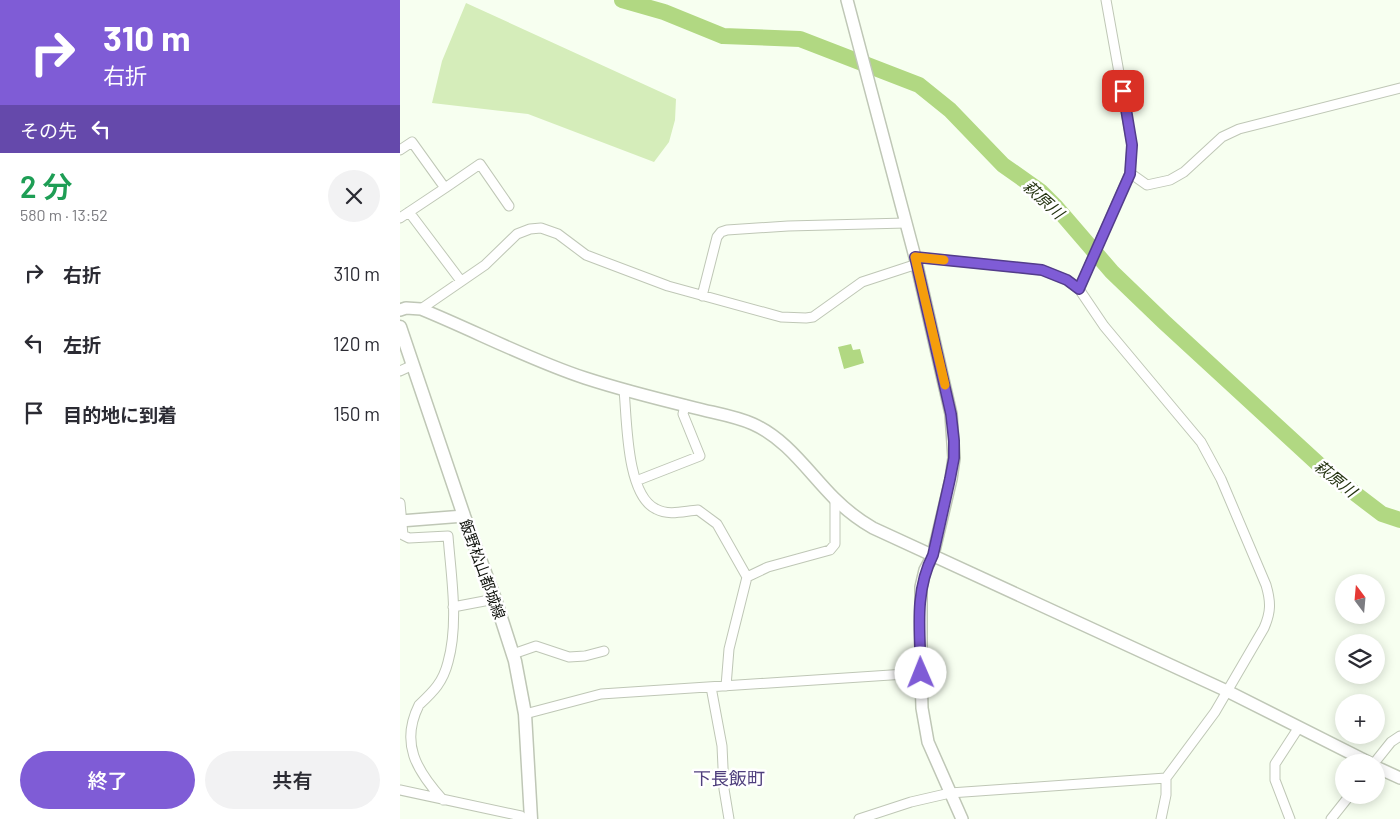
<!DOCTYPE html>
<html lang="ja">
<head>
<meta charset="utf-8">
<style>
  body { margin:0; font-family:Barlow,"Noto Sans JP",sans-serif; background:#f2f2f3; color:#2b2b33; height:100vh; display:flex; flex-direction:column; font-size:19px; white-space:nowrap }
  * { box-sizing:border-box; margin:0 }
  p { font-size:16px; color:#7c7c81 }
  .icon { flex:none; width:28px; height:28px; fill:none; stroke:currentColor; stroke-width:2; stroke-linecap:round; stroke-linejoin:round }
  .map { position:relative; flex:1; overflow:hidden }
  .panel { display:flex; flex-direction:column; background:#fff; width:400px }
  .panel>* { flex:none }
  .guide { background:#7f5cd6; color:#fff; overflow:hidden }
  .needle { width:32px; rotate:344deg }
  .tools { position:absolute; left:935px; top:574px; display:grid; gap:10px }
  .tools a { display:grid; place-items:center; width:50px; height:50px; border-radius:50%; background:#fff; box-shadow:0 2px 12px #0003; font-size:25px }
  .pin { position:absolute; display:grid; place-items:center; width:42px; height:42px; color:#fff; margin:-21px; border-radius:10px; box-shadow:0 2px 8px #0006 }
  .me { position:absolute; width:55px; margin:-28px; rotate:359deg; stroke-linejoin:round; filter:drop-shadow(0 0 4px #0008) }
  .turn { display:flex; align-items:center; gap:18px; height:105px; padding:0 20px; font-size:22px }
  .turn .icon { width:65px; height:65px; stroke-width:2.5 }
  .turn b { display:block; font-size:35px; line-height:42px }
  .then { display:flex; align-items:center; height:48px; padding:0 20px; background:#0003; gap:10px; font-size:19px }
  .round { display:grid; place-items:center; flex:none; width:52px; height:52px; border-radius:26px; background:#f2f2f3 }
  .headline { display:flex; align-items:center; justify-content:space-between; height:85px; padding:0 20px }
  h1 { font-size:30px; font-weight:600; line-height:38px; color:#1e9e55 }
  .button { display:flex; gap:10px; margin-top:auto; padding:10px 20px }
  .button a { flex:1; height:58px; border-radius:30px; background:#7f5cd6; color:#fff; font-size:20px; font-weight:600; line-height:58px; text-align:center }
  .button a+a { background:#f2f2f3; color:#2b2b33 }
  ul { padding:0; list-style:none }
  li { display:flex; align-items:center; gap:15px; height:70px; padding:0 20px }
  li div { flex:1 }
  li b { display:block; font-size:19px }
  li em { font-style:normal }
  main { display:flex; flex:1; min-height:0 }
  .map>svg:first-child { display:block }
  .green { fill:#d5edba }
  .water { fill:#b1d882 }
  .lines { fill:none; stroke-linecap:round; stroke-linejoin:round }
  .river { stroke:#b1d882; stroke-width:16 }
  .minor-casing { stroke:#bfc7b6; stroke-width:11 }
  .tertiary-casing { stroke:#bfc7b6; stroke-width:14 }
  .secondary-casing { stroke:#bfc7b6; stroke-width:15 }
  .minor { stroke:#fff; stroke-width:9 }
  .tertiary { stroke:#fff; stroke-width:11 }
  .secondary { stroke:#fff; stroke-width:12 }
  .route-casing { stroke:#533c8b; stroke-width:12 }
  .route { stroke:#7f5cd6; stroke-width:9 }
  .slow { stroke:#f59e0b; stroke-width:9 }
  .labels { text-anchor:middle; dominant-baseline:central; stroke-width:5; stroke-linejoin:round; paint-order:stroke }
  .street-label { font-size:15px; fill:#0e110b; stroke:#fff }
  .water-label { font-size:16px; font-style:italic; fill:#23320f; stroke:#fff }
  .quarter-label { font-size:18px; fill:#4f3f7d; stroke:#fff }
</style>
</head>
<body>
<main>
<section class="panel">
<div class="guide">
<div class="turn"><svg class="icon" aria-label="right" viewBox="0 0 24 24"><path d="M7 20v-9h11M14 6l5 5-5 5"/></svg><div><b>310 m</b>右折</div></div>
<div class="then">その先<svg class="icon" aria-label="left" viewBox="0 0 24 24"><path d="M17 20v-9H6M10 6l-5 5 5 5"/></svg></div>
</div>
<div class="headline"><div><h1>2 分</h1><p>580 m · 13:52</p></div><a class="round"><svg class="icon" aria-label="close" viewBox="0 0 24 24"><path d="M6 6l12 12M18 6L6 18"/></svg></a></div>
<ul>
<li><svg class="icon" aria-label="right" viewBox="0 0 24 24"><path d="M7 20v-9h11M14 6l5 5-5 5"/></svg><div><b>右折</b></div><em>310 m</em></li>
<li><svg class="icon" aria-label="left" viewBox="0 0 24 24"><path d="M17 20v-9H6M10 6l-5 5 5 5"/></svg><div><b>左折</b></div><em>120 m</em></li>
<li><svg class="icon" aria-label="arrive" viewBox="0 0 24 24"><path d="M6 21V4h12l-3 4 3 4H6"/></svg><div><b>目的地に到着</b></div><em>150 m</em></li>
</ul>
<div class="button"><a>終了</a><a>共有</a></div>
</section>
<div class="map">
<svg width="1000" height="819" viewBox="0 0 1000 819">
  <rect width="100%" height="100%" fill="#f7fff0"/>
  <path class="green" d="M 66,3 L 276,99 L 275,120 L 269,142 L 254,162 L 128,114 L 32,103 L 42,61 Z"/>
  <path class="water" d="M 451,344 L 453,350 L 460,349 L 464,363 L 444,369 L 438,347 Z"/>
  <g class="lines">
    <path class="river" d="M 222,0 L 264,12 L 323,36 L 400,39 L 519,85 L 550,110 L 603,165 L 640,191 L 656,207 L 712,272 L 764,322 L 927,472 L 982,514 L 1000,520"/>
    <g class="minor-casing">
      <path id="minor" d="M 0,150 L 12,142 L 45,188 L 0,218
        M 730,173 L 747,185 L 770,180 L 784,172 L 822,137 L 839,129 L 1000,88
        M 45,188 L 80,164 L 109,206
        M 9,212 L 61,281
        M 515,257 L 642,270 L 667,280 L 679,289 L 704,326 L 801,442 L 821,479 L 866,585 C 871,602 871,612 864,628 L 815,712 L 766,778 L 766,795 L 761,819
        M 679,289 L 730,173 L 732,145 L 706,0
        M 302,296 L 317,237 L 321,232 L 327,230 L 388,226 L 506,223
        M 21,309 L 85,265 L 117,234 L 130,229 L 141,228 L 158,234 L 186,255 L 268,286 L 381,317 L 406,318 L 413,317 L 462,282 L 517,264
        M 0,371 L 13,365
        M 224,390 C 227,419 226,495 256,509 C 269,516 284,511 298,510 L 317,524 L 347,577
        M 236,481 L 300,456 L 283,414 L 285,405
        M 0,503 L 3,535 L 9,538 L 48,536 C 51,576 59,622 48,662 C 43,682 34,691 19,705 C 0,743 16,770 43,800
        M 53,607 L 95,599
        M 113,654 L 136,646 L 169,657 L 185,656 L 204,651
        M 326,686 L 329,649 L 347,577 L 368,567 L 430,550 L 435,544 L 435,499
        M 311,687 L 322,746 L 324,789 L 329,819
        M 125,714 L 201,694 L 521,673
        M 975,762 L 991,742 L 1000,736
        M 0,790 L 121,816 L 125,819
        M 459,819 L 511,802 L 550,793 L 766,778
        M 890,819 L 875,780 L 875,764 L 899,727
        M 931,819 L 950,795"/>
    </g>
    <g class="tertiary-casing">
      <path id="tertiary" d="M 447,0 L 515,257 L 551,414 L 554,458 L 551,479 L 533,555 L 525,570 L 521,587 L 521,673 L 522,708 L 528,742 L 562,819
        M 0,310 L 6,308 L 21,309 C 75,331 130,360 185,378 C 222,390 258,399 295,408 C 314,413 335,416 353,424 C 387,439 409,473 434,498 C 446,510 459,520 473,528 L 827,691 L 968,762
        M 0,521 L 64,516
        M 976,767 L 1000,778"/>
    </g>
    <g class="secondary-casing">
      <path id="secondary" d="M 0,327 L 64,516 L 95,599 L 115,661 L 125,714 L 131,819"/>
    </g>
    <use href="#minor" class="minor"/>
    <use href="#tertiary" class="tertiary"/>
    <use href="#secondary" class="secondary"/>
  </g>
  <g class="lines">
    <g class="route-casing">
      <path id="route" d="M 521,673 C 520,632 514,592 533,555 L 550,479 L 554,458 L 554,441 L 551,414 L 515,257 L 642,270 L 667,280 L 679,289 L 730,174 L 732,145 L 723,91"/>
    </g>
    <use href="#route" class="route"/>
    <path class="slow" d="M 544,260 L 515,257 L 545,385"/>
  </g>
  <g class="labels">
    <g class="street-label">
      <text transform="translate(83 569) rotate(70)">飯野松山都城線</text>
    </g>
    <g class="water-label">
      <text transform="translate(644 199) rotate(42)">萩原川</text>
      <text transform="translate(936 478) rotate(39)">萩原川</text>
    </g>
    <g class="quarter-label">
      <text x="329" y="778">下長飯町</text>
    </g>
  </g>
</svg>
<div class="tools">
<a><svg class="needle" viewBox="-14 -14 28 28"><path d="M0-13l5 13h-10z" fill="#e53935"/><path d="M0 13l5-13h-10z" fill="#7c7c81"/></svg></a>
<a><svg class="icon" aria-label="layers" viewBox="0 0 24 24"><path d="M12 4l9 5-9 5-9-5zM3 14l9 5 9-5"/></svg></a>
<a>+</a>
<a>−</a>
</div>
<div class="pin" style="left:723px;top:91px;background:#d93025"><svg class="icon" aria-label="arrive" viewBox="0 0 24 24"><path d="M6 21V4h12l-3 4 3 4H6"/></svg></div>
<svg class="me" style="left:521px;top:673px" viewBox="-20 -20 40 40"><circle r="19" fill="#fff"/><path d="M0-13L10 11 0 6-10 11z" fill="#7f5cd6"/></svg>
</div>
</main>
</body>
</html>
